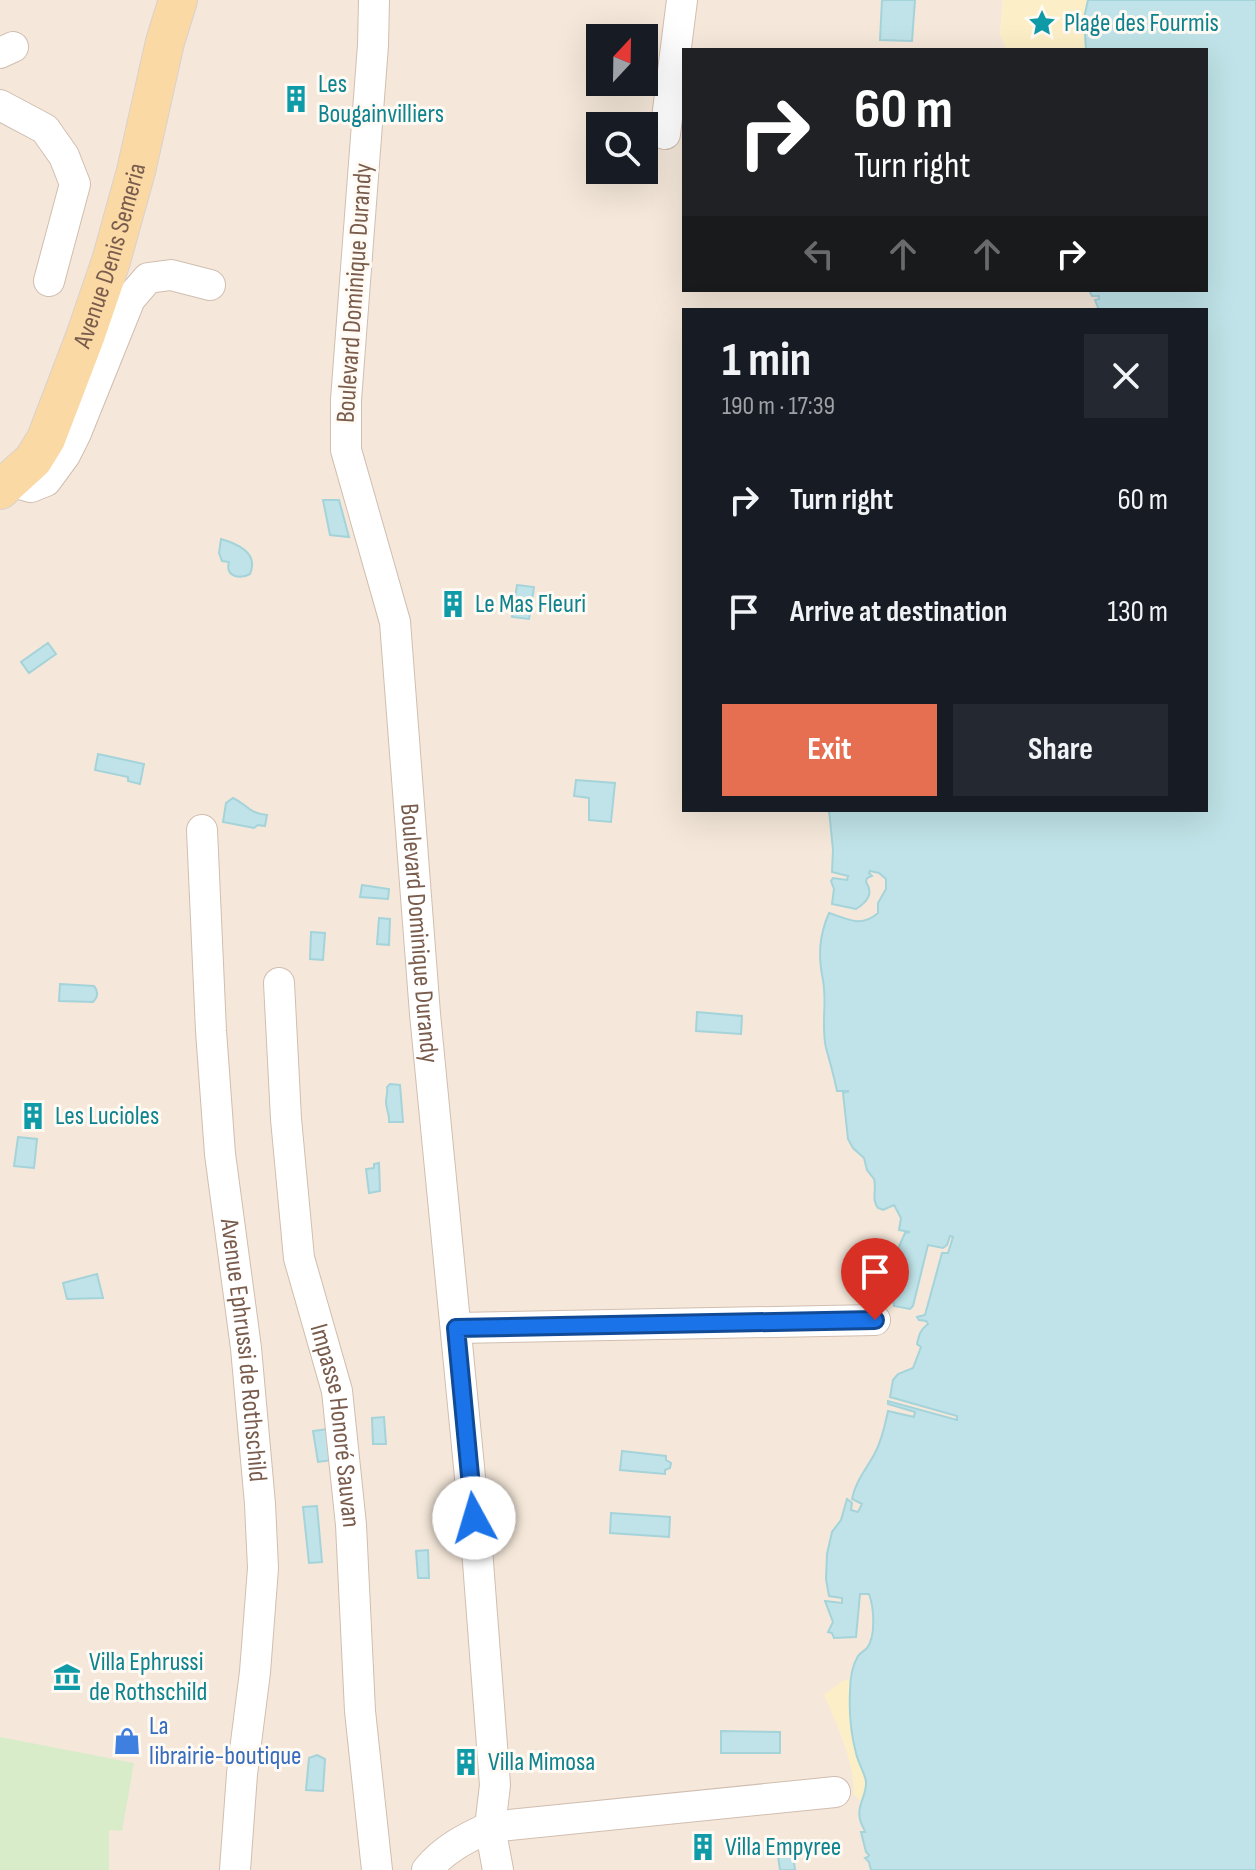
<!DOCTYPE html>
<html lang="en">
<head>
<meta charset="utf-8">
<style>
  body { margin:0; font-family:"Sofia Sans Condensed",sans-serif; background:#242831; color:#f1f3f6; height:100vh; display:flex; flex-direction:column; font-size:30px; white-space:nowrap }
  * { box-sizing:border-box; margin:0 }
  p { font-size:26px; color:#9ea1a6 }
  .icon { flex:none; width:44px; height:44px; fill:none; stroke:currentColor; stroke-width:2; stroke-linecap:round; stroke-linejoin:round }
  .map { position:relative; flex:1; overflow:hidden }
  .drawer { position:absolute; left:682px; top:308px; width:526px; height:504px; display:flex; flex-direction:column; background:#171b24; border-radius:0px; box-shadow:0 8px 32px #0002 }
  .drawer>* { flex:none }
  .hud { position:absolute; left:682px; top:48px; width:526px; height:244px; border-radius:0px; box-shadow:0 8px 32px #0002; background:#202124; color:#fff; overflow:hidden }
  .needle { width:52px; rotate:22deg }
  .controls { position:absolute; left:586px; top:24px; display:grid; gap:16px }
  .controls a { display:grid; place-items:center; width:72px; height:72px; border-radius:0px; background:#171b24; box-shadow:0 8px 32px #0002; font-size:40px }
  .pin { position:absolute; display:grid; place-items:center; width:68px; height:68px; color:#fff; margin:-82px -34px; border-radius:50% 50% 50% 0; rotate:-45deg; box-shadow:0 0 8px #0007 }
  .pin .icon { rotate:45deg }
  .me { position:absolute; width:88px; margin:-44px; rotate:354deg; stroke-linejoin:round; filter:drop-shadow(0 0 6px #0008) }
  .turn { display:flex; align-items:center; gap:28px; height:168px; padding:0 40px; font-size:36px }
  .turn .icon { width:104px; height:104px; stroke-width:2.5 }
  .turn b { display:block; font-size:56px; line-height:68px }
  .lanes { display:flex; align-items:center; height:76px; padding:0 40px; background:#0003; justify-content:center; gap:40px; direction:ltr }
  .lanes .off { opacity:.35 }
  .round { display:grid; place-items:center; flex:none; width:84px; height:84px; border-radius:0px; background:#242831 }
  .headline { display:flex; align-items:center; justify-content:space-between; height:136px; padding:0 40px }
  h1 { font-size:48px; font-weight:700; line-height:60px }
  .action { display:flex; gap:16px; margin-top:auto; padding:16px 40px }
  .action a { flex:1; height:92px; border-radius:0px; background:#e76f51; color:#fff; font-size:32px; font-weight:700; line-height:92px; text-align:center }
  .action a+a { background:#242831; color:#f1f3f6 }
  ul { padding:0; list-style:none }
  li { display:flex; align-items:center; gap:24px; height:112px; padding:0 40px }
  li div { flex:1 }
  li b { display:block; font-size:30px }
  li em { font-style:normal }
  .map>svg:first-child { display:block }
  .residential { fill:#f5e8da; fill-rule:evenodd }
  .green { fill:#d8ecc9 }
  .sand { fill:#fcefc7 }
  .water { fill:#bfe3e8; stroke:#a5d3da; stroke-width:2 }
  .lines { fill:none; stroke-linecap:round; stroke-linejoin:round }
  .minor-casing { stroke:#d1beb0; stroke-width:32 }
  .major-casing { stroke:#dad1cd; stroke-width:40 }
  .minor { stroke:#fff; stroke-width:30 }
  .major { stroke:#fbd9a5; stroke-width:38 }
  .route-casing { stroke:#114b97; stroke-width:20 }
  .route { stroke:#1a73e8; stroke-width:14 }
  .labels { text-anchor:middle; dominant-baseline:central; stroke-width:6; stroke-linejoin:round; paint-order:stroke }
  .culture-label { font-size:26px; fill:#0d838f; stroke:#fffaf3; text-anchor:start }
  .street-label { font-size:26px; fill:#7a5c4d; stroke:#fffaf3 }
  .shop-label { font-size:26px; fill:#366cbe; stroke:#fffaf3; text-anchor:start }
</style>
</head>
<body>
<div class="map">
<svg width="1256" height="1870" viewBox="0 0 1256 1870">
  <rect width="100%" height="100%" fill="#fdf6ec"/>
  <path class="residential" d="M 0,0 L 1003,0 L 1000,34 L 1007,50 L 684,50 L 684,290 L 1089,290 L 1092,296 L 1099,295 L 1096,303 L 1099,310 L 684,310 L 684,810 L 829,810 L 833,850 L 832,871 L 848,875 L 847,880 L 831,881 L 834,889 L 866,882 L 870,871 L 879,873 L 886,879 L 886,889 L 878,903 L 879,908 L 875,915 L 869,920 L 856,922 L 829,913 L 823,929 L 819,953 L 823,981 L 823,1010 L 825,1018 L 826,1048 L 831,1059 L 837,1090 L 848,1090 L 849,1091 L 844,1093 L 848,1139 L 856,1151 L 864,1158 L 866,1167 L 874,1179 L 874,1202 L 880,1210 L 894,1205 L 901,1218 L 899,1229 L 910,1231 L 910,1233 L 905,1233 L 897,1251 L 898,1263 L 893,1279 L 893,1297 L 913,1306 L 928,1244 L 950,1236 L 953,1236 L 924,1320 L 928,1324 L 915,1366 L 910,1371 L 898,1374 L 893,1380 L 890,1394 L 890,1397 L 958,1416 L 957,1420 L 889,1404 L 915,1412 L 914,1418 L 888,1411 L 877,1449 L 858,1481 L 852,1499 L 862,1504 L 858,1512 L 851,1510 L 852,1503 L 847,1499 L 841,1520 L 832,1532 L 827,1554 L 827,1588 L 831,1597 L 842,1597 L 842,1603 L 826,1602 L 833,1622 L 859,1594 L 869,1594 L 874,1609 L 871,1636 L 868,1647 L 861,1652 L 855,1664 L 851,1681 L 867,1784 L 862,1826 L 864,1829 L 871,1870 L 0,1870 ZM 600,38 L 644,38 L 644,82 L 600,82 ZM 600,126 L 644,126 L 644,170 L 600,170 Z"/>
  <path class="green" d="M 0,1737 L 134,1763 L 122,1831 L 109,1830 L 109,1870 L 0,1870 Z"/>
  <path class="sand" d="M 1003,0 L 1088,0 L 1084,18 L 1086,50 L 1007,50 L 1000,34 Z
    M 852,1678 L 850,1693 L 851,1725 L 856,1753 L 867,1784 L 861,1801 L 853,1794 C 857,1768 835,1719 824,1695 L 841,1682 Z"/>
  <path class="water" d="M 882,0 L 915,0 L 912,41 L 880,40 Z
    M 1088,0 L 1256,0 L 1256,1870 L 871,1870 L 869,1862 L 865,1858 L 868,1857 L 869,1855 L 866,1852 L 861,1832 L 865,1832 L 864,1829 C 852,1809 867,1798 866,1782 C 865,1773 858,1763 856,1753 C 851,1734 849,1712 850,1692 C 850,1681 852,1666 858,1656 C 860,1653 864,1651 867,1648 C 876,1636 874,1607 869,1594 L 860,1594 L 856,1637 L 834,1638 L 832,1633 L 828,1632 L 833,1622 L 825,1601 L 842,1603 L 842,1598 L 829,1596 L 826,1579 L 827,1554 L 832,1532 L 841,1520 L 847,1499 L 852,1503 L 851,1510 L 858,1512 L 862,1504 L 852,1499 C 855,1482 867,1468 875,1453 C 882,1440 885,1425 888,1411 L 914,1417 L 915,1412 L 888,1404 L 888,1401 L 957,1420 L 957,1416 L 890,1397 L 893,1380 L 898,1374 L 913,1368 L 921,1347 L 917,1344 C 919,1335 920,1330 928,1324 L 926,1321 L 919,1320 L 917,1317 L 925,1315 L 942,1253 L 948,1253 L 953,1237 L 950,1236 L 947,1245 L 943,1248 L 928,1245 L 913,1306 L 910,1309 L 894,1306 L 893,1298 L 888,1297 L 886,1281 L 894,1279 L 898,1263 L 891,1255 L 897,1251 L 905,1233 L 910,1232 L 899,1230 L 901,1218 L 894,1205 L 883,1210 L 878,1208 C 871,1199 877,1190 874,1179 L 867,1170 L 864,1158 L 853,1148 L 848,1139 L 843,1093 L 849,1091 L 837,1091 C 834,1076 830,1062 826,1048 C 821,1026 827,1002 823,980 C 818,956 819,936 829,913 C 848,919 861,928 878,913 L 878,903 L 886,889 L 886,879 L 879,873 L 870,871 L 869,873 L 872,876 L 867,878 L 866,882 C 874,894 867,902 856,909 L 832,904 L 834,889 L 831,881 L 833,878 L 847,880 L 848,876 L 832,872 L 833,850 L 829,810 L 1206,810 L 1206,310 L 1099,310 L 1095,300 L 1099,299 L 1099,296 L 1092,296 L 1089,290 L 1206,290 L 1206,50 L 1086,50 L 1084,18 Z
    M 323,500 L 339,500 L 349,537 L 330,535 Z
    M 221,539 C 238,544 259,553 250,574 C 239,580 225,576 229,562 L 222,561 L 219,553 Z
    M 517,585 L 534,587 L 529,619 L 512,617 Z
    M 48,643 L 56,654 L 29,673 L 21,662 Z
    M 98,754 L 144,764 L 140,784 L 128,781 L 128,777 L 95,770 Z
    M 576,780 L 615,783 L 611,822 L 589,820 L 589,798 L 574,796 Z
    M 233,798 C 248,805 248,813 267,815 L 265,826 L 258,825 L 254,828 L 223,822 L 226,803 Z
    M 362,885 L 389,889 L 388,899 L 360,897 Z
    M 379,918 L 390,919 L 389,945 L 377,944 Z
    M 311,932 L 325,933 L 323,960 L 310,959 Z
    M 60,984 L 94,986 C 99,992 98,997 93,1002 L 59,1001 Z
    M 697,1012 L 742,1016 L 741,1034 L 696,1031 Z
    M 390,1084 L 400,1085 L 403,1122 L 389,1122 C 390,1115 386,1109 386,1102 C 386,1096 388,1093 387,1087 Z
    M 18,1137 L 37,1139 L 34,1168 L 14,1166 Z
    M 379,1163 L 380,1191 L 369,1193 L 366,1169 L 374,1168 L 374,1164 Z
    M 97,1274 L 103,1298 L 67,1299 L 63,1283 Z
    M 384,1417 L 386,1444 L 373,1444 L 372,1418 Z
    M 327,1429 L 333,1460 L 318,1462 L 313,1431 Z
    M 622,1451 L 666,1456 L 666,1460 L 671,1463 L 670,1468 L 665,1470 L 665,1474 L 620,1470 Z
    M 317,1506 L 322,1562 L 309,1563 L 303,1507 Z
    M 611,1513 L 670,1517 L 669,1537 L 610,1533 Z
    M 428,1550 L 429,1578 L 418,1578 L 416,1551 Z
    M 721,1731 L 780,1732 L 780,1753 L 721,1753 Z
    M 317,1755 L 325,1759 L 323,1791 L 306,1790 L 309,1758 Z
    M 792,1847 L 795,1870 L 780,1870 L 777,1849 Z"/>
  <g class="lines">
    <g class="minor-casing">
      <g id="minor">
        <path id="s1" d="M 374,0 L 373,45 L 346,400 L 346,450 L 395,622 L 425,1014 L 477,1549 L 495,1785 L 490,1827 L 498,1870"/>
        <path d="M 0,53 L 13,47"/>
        <path d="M 0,105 L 45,129 L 64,156 L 75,184 L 49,281"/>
        <path d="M 665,134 L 682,0"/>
        <path d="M 10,481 L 31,487 L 46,481 L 65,455 L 76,433 L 130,299 L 148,278 L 171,275 L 210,285"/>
        <path id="s2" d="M 202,830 L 211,1031 L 220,1154 L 246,1348 L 260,1504 L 263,1568 L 255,1672 L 242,1774 L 235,1870"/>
        <path id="s3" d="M 279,983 L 286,1119 L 299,1258 L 337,1391 L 351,1525 L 360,1711 L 377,1870"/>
        <path d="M 456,1328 L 875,1320"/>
        <path d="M 427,1870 C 444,1849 466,1838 490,1827 L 835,1792"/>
      </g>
    </g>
    <g class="major-casing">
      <g id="major">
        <path id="s4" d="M 0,490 L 33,460 L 46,439 L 85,337 L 111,261 L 136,171 L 165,42 L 178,0"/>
      </g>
    </g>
    <use href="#minor" class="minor"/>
    <use href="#major" class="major"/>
  </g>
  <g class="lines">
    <g class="route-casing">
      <path id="route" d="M 474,1518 L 456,1328 L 875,1320"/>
    </g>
    <use href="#route" class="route"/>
  </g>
  <defs>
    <g id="sight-bare" transform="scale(2.16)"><path d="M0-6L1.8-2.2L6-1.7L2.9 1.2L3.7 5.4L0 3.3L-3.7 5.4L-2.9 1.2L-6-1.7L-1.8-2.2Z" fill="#0f9aa8" stroke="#fffaf3" stroke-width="2.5" paint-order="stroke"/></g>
    <g id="building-bare" transform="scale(2.16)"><path d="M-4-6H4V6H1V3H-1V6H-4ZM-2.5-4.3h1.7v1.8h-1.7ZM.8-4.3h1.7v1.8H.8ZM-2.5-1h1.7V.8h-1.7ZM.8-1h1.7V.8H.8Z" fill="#0f9aa8" stroke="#fffaf3" stroke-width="2.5" paint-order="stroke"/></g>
    <g id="museum-bare" transform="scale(2.16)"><path d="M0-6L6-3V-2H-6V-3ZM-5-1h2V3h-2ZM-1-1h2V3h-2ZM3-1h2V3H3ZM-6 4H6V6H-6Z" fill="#0f9aa8" stroke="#fffaf3" stroke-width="2.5" paint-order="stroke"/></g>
    <g id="shop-bare" transform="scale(2.16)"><path d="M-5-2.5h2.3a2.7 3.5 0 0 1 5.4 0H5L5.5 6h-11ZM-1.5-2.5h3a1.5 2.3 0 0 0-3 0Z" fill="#3f7fe0" stroke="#fffaf3" stroke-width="2.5" paint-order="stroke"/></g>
  </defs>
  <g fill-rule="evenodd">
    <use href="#sight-bare" x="1042" y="23"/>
    <use href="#building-bare" x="296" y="99"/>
    <use href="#building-bare" x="453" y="604"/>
    <use href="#building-bare" x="33" y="1116"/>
    <use href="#museum-bare" x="67" y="1677"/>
    <use href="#shop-bare" x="127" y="1741"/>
    <use href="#building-bare" x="466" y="1762"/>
    <use href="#building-bare" x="703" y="1847"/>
  </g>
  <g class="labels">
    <g class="culture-label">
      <text x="1064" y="23">Plage des Fourmis</text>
      <text x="318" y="84">Les<tspan x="318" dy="30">Bougainvilliers</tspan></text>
      <text x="475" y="604">Le Mas Fleuri</text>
      <text x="55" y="1116">Les Lucioles</text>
      <text x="89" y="1662">Villa Ephrussi<tspan x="89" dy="30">de Rothschild</tspan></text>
      <text x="488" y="1762">Villa Mimosa</text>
      <text x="725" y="1847">Villa Empyree</text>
    </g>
    <g class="street-label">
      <text stroke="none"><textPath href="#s4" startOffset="264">Avenue Denis Semeria</textPath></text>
      <text transform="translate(355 293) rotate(-86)">Boulevard Dominique Durandy</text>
      <text stroke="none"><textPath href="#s1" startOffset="942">Boulevard Dominique Durandy</textPath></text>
      <text stroke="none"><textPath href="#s2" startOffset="522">Avenue Ephrussi de Rothschild</textPath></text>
      <text stroke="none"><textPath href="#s3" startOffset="448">Impasse Honoré Sauvan</textPath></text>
    </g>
    <g class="shop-label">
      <text x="149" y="1726">La<tspan x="149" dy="30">librairie-boutique</tspan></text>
    </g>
  </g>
</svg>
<div class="controls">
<a><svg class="needle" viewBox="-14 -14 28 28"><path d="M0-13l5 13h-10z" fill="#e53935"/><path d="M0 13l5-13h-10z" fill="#9ea1a6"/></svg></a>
<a><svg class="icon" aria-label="search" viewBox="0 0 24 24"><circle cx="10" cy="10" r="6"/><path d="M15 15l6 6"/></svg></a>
</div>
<div class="pin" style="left:875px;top:1320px;background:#d93025"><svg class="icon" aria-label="arrive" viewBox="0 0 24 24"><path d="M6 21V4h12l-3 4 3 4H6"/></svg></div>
<svg class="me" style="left:474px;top:1518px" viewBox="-20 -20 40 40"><circle r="19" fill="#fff"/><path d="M0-13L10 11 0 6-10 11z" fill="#1a73e8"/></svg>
<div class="hud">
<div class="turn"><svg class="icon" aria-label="right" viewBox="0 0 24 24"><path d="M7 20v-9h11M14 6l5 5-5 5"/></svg><div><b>60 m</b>Turn right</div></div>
<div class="lanes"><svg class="icon off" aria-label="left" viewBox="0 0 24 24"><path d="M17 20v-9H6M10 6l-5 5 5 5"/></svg><svg class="icon off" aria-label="ahead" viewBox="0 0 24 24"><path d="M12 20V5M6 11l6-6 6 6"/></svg><svg class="icon off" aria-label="ahead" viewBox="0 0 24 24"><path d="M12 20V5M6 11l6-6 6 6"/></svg><svg class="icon" aria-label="right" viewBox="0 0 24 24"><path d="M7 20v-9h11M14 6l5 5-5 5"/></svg></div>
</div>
<section class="drawer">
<div class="headline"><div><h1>1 min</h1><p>190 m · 17:39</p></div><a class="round"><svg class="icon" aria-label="close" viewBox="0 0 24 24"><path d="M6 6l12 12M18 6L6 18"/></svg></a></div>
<ul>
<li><svg class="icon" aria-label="right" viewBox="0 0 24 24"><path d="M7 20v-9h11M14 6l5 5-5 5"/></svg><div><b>Turn right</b></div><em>60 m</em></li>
<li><svg class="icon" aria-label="arrive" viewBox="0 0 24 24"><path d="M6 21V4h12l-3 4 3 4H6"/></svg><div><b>Arrive at destination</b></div><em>130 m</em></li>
</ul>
<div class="action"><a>Exit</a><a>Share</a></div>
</section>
</div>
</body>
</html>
